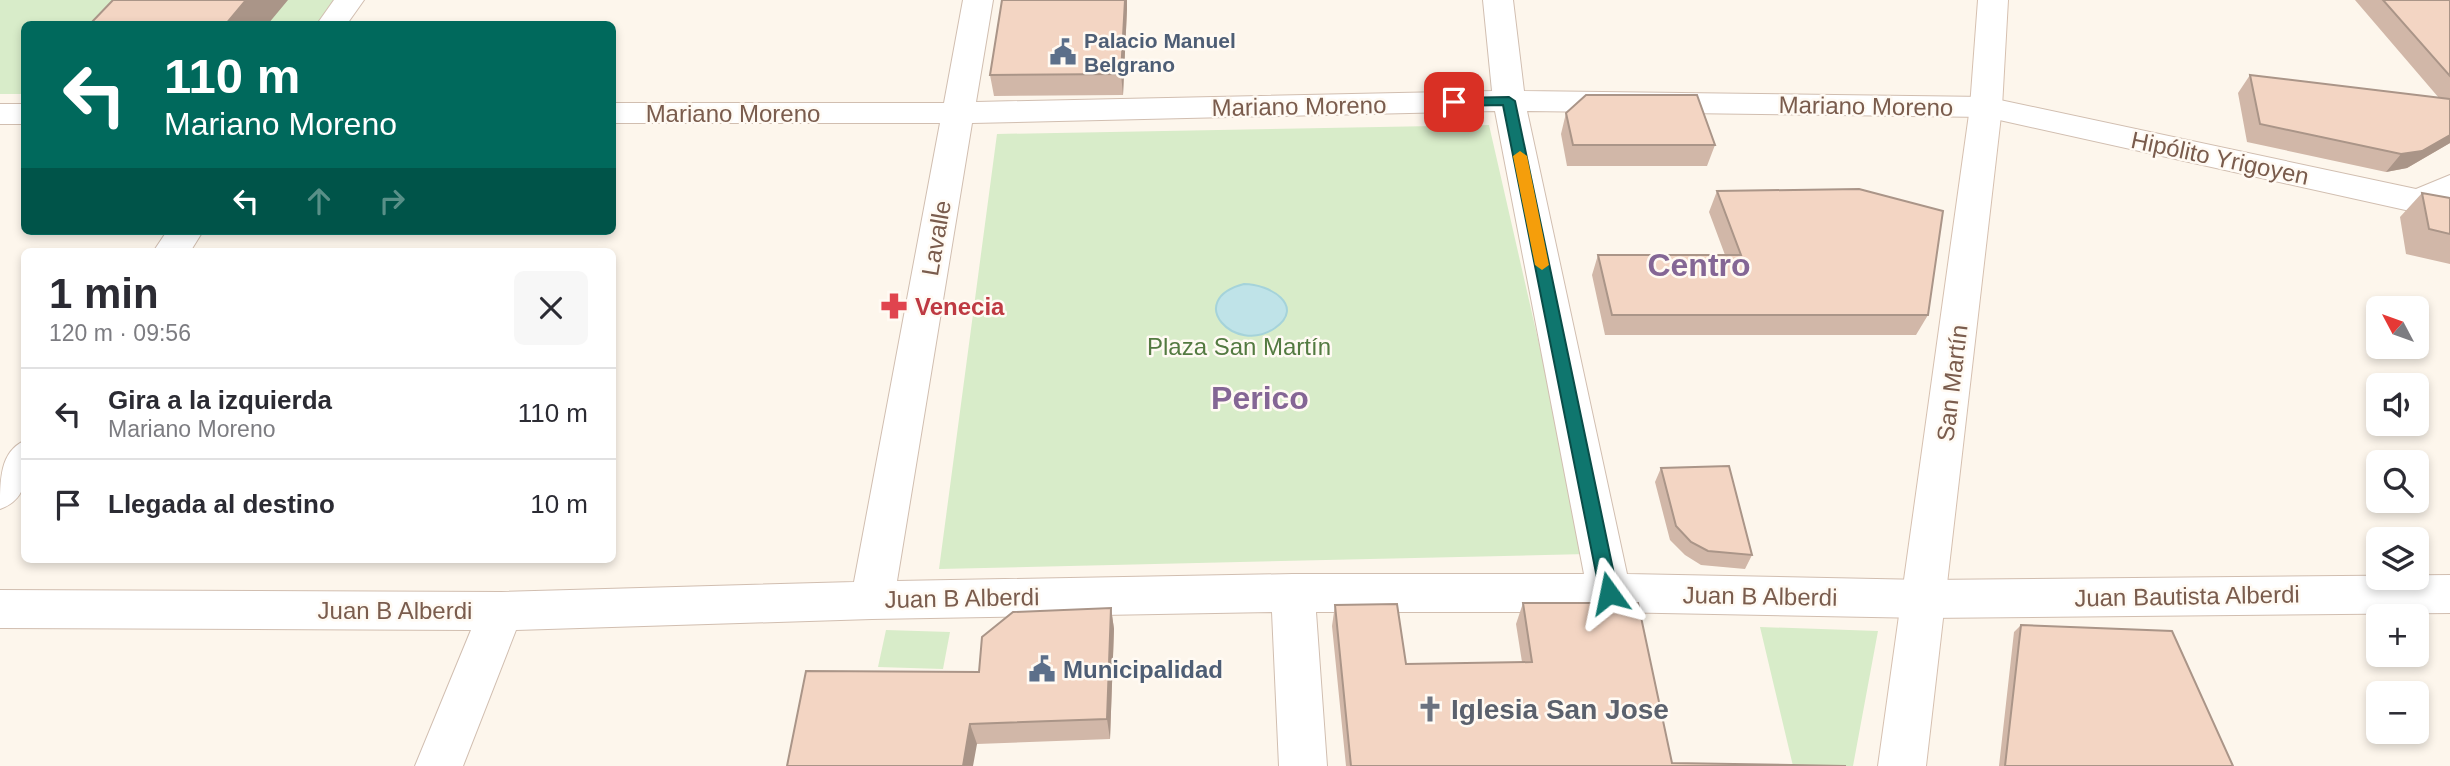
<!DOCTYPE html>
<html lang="es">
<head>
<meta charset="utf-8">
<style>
  body { margin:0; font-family:Arial,sans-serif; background:#f7f7f7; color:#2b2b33; height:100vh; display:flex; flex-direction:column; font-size:26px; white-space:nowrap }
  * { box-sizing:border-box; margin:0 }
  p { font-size:23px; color:#7c7c81 }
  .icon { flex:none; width:38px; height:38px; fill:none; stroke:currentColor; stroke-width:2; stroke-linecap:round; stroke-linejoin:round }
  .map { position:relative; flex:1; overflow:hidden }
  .panel { position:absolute; left:21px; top:248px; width:595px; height:315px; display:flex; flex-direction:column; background:#fff; border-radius:10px; box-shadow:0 4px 10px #0003 }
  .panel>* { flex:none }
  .hud { position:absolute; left:21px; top:21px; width:595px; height:214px; border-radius:10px; box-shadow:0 4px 10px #0003; background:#00695c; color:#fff; overflow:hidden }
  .needle { width:46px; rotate:311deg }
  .tools { position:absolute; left:2366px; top:296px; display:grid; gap:14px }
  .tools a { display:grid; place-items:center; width:63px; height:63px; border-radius:10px; background:#fff; box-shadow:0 4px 10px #0003; font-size:35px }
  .pin { position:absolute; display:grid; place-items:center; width:60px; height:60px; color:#fff; margin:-30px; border-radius:14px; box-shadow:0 4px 10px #0006 }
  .me { position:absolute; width:77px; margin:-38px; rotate:348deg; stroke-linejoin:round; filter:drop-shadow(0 0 5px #0008) }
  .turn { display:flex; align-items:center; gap:24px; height:147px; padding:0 28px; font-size:32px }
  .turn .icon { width:91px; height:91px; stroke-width:2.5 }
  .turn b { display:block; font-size:49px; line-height:60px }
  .lanes { display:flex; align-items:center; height:66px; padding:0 28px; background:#0003; justify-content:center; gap:35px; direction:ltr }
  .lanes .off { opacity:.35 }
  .round { display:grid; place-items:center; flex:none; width:74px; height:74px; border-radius:10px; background:#f7f7f7 }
  .headline { display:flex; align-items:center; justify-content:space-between; height:119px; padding:0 28px }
  h1 { font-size:42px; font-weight:800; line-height:52px }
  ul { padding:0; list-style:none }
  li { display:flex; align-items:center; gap:21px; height:91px; padding:0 28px; border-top:2px solid #e1e1e2 }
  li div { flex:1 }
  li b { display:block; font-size:26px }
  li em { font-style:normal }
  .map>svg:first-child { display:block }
  .green { fill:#d8ecc9 }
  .water { fill:#bfe3e8; stroke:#a5d3da; stroke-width:2 }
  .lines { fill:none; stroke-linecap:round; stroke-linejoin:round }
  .street-casing { stroke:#d1beb0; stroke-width:2 }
  .secondary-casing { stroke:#d6c0b0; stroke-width:2 }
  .street { fill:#fff; fill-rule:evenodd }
  .secondary { fill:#fff; fill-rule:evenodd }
  .wall { fill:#d1b7a8 }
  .shaded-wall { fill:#aa9588 }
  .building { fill:#f3d5c3; stroke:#aa9588; stroke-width:2 }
  .route { fill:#0f766e; stroke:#0a4d48; stroke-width:2 }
  .slow { fill:#f59e0b }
  .labels { text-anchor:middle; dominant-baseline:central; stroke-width:5; stroke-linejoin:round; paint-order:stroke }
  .far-service-label { font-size:21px; font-weight:bold; fill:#4e5e75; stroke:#fffaf3; text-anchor:start }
  .street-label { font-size:24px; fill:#7a5c4d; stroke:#fffaf3 }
  .health-label { font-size:24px; font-weight:bold; fill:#be3a42; stroke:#fffaf3; text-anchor:start }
  .park-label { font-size:24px; fill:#537a41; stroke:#fffaf3 }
  .service-label { font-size:24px; font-weight:bold; fill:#4e5e75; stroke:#fffaf3; text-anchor:start }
  .near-worship-label { font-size:28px; font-weight:bold; fill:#5b616d; stroke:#fffaf3; text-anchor:start }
  .district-label { font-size:32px; font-weight:bold; fill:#846695; stroke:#fffaf3 }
</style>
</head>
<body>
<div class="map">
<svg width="2450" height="766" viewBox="0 0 2450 766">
  <rect width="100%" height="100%" fill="#fdf6ec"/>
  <path class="green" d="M 0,0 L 335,0 L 318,24 L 24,24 L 24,94 L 0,94 Z
    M 1489,125 L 1587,554 L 939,569 L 997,134 Z
    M 1760,627 L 1878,631 L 1853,766 L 1793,766 Z
    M 886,630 L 950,632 L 943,669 L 878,667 Z"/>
  <path class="water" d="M 1244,284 C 1270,284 1306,306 1275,328 C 1235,356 1183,300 1244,284 Z"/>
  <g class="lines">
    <g class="street-casing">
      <path id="street" d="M 334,0 L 364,0 L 347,24 L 317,24 Z
        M 963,0 L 993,0 L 976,102 L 1492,91 L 1483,0 L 1513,0 L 1524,91 L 1986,97 L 2416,189 L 2450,175 L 2450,200 L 2419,213 L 1986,117 L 1527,111 L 1627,574 L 1925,580 L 2450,575 L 2450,613 L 1925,618 L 1609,612 L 1316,612 L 1327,766 L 1279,766 L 1272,612 L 872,619 L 516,630 L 463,766 L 415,766 L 471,630 L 0,628 L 0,590 L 501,592 L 854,582 L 940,123 L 612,123 L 612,103 L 944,103 ZM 1495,111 L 1584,574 L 1293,574 L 897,581 L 972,123 Z
        M 0,104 L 24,104 L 24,124 L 0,124 Z
        M 167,231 L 203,231 L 190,252 L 153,252 Z
        M 24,441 C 27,469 31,498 0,509 C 0,480 0,452 24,441 Z"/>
    </g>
    <g class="secondary-casing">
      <path id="secondary" d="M 1978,0 L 2008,0 L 2002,107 L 1926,766 L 1878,766 L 1970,107 Z"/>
    </g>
    <use href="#street" class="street"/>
    <use href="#secondary" class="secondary"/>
  </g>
  <path class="wall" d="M 1002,0 L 1127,0 L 1127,9 L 1123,95 L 994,96 L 990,75 Z
    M 2355,0 L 2450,0 L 2450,143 L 2407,168 L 2386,172 L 2247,142 L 2238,93 L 2250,75 L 2439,98 Z
    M 1566,113 L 1715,145 L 1707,166 L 1567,166 L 1561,134 Z
    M 1717,191 L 1928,315 L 1916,335 L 1605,335 L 1592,275 L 1598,255 L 1725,255 L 1709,212 Z
    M 2422,193 L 2450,198 L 2450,264 L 2406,254 L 2400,217 Z
    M 1661,468 L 1752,555 L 1745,569 L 1701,565 L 1685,555 L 1670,540 L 1655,482 Z
    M 1523,603 L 1672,763 L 1846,766 L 1346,766 L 1332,626 L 1335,605 L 1406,664 L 1522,662 L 1516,624 Z
    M 1111,608 L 1114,629 L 1110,739 L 977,744 L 787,766 Z
    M 2021,625 L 2233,766 L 1999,766 L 2014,632 Z"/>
  <path class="shaded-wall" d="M 246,0 L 288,0 L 268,24 L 226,24 Z
    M 1125,0 L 1127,0 L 1127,9 L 1123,95 L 1121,74 Z
    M 2450,135 L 2450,143 L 2407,168 L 2386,172 L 2401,154 Z
    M 1111,608 L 1114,629 L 1110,739 L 1107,719 Z
    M 970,724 L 977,744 L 973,766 L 963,766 Z"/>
  <path class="building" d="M 113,0 L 246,0 L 226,24 L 90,24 Z
    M 1002,0 L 1125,0 L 1121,74 L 990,75 Z
    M 2383,0 L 2450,0 L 2450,76 Z
    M 2250,75 L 2450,99 L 2450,135 L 2422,151 L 2401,154 L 2260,124 Z
    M 1586,95 L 1697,95 L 1715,145 L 1573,145 L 1566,113 Z
    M 1859,189 L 1943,211 L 1928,315 L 1612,315 L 1598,255 L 1741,255 L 1717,191 Z
    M 2422,193 L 2450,198 L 2450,234 L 2429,229 Z
    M 1729,466 L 1752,555 L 1708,551 L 1691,542 L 1676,526 L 1661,468 Z
    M 1523,603 L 1638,603 L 1672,763 L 1846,766 L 1351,766 L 1335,605 L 1397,604 L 1406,664 L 1532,662 Z
    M 1111,608 L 1107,719 L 970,724 L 963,766 L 787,766 L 806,671 L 979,672 L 982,637 L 1013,612 Z
    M 2021,625 L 2172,631 L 2233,766 L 2005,766 Z"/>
  <path class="route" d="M 1509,97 L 1515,101 L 1618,593 L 1615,599 L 1609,601 L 1603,599 L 1600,593 L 1503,105 L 1454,106 L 1447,102 L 1454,98 Z"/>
  <path class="slow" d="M 1520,151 L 1527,156 L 1549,265 L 1542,270 L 1535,265 L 1513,156 Z"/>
  <defs>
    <g id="civic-bare" transform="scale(2.1)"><path d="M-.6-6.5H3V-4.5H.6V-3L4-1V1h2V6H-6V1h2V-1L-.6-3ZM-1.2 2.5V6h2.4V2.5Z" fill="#5c6f8a" stroke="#fffaf3" stroke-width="2.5" paint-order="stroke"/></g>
    <g id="pharmacy-bare" transform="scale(2.1)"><path d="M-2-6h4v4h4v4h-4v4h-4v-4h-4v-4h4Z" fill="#e0444e" stroke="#fffaf3" stroke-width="2.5" paint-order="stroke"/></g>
    <g id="church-bare" transform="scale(2.1)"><path d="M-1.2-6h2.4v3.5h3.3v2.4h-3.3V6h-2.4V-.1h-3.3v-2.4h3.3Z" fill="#6b7280" stroke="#fffaf3" stroke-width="2.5" paint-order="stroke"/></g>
  </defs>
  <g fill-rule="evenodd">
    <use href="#civic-bare" x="1063" y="52"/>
    <use href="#pharmacy-bare" x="894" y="306"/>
    <use href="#civic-bare" x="1042" y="669"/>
    <use href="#church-bare" x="1430" y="709"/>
  </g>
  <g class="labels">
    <g class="far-service-label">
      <text x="1084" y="40">Palacio Manuel<tspan x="1084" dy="24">Belgrano</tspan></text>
    </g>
    <g class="street-label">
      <text transform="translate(1299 106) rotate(-1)">Mariano Moreno</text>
      <text transform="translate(1866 106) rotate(1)">Mariano Moreno</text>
      <text x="733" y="113">Mariano Moreno</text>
      <text transform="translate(2220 158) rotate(12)">Hipólito Yrigoyen</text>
      <text transform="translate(936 238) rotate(-80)">Lavalle</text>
      <text transform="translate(1952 383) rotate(-83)">San Martín</text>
      <text transform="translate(1760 596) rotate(1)">Juan B Alberdi</text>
      <text transform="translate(2187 596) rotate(-1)">Juan Bautista Alberdi</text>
      <text transform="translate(962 598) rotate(-1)">Juan B Alberdi</text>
      <text x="395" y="610">Juan B Alberdi</text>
    </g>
    <g class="health-label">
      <text x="915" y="306">Venecia</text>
    </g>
    <g class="park-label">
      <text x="1239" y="346">Plaza San Martín</text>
    </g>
    <g class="service-label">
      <text x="1063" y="669">Municipalidad</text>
    </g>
    <g class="near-worship-label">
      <text x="1451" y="709">Iglesia San Jose</text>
    </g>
    <g class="district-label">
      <text x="1699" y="265">Centro</text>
      <text x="1260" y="398">Perico</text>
    </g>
  </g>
</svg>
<div class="tools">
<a><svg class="needle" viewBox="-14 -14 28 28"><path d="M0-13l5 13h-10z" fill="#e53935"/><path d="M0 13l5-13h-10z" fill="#7c7c81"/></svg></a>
<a><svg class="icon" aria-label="sound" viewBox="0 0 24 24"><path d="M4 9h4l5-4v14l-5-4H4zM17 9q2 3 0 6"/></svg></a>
<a><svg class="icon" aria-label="search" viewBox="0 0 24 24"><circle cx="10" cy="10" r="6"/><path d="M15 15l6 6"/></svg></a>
<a><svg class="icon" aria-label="layers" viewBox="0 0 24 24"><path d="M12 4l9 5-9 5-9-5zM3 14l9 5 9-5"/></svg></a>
<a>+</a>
<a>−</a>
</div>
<div class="pin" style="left:1454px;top:102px;background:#d93025"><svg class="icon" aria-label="arrive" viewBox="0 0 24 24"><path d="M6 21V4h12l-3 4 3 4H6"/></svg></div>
<svg class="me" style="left:1609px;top:593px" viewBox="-20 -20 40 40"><path d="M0-17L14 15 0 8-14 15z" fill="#0f766e" stroke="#fff" stroke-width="4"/></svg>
<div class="hud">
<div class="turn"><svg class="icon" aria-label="left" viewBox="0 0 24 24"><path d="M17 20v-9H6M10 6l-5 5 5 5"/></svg><div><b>110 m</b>Mariano Moreno</div></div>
<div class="lanes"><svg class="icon" aria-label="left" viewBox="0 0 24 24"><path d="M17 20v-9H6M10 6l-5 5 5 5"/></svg><svg class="icon off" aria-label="ahead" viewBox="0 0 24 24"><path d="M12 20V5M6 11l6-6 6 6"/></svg><svg class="icon off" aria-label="right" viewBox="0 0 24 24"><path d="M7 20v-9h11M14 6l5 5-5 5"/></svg></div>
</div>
<section class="panel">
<div class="headline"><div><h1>1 min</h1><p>120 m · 09:56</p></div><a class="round"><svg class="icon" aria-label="close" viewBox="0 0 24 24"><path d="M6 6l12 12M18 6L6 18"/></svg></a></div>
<ul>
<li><svg class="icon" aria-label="left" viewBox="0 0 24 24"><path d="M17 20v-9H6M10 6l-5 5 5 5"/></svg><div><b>Gira a la izquierda</b><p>Mariano Moreno</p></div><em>110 m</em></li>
<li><svg class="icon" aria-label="arrive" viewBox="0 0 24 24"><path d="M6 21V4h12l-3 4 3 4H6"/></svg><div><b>Llegada al destino</b></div><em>10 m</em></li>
</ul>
</section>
</div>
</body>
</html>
